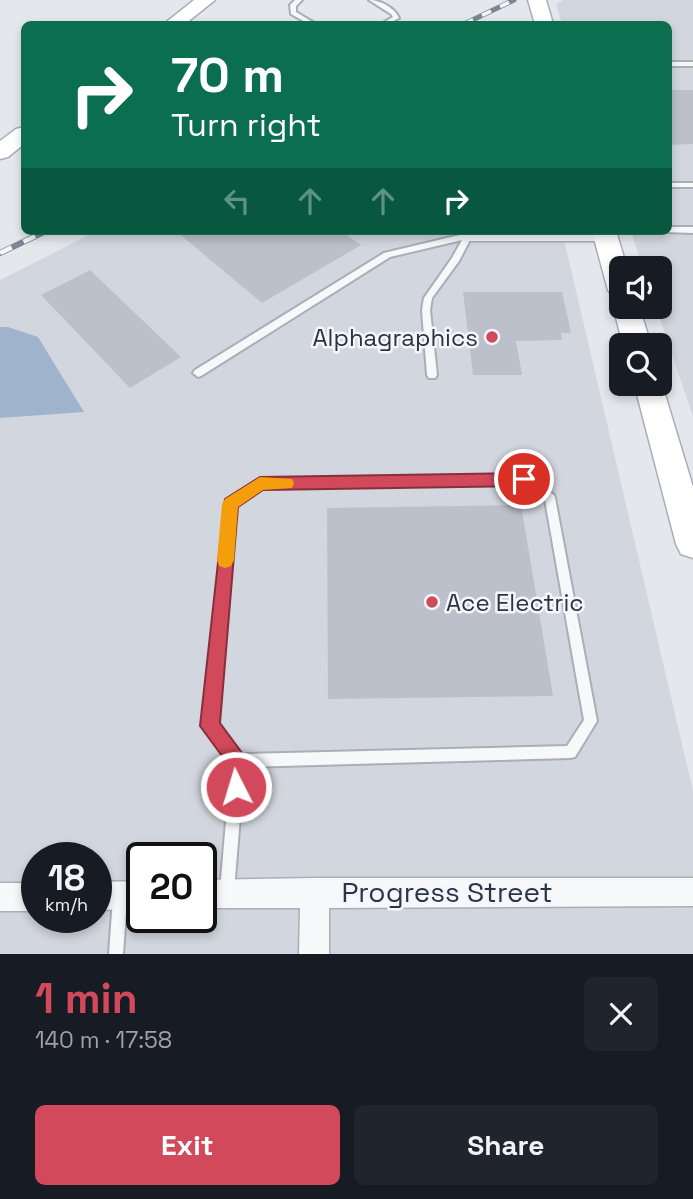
<!DOCTYPE html>
<html lang="en">
<head>
<meta charset="utf-8">
<style>
  body { margin:0; font-family:"Space Grotesk",sans-serif; background:#20242c; color:#f1f3f6; height:100vh; display:flex; flex-direction:column; font-size:26px; white-space:nowrap }
  * { box-sizing:border-box; margin:0 }
  p { font-size:23px; color:#9ea1a6 }
  .icon { flex:none; width:38px; height:38px; fill:none; stroke:currentColor; stroke-width:2; stroke-linecap:round; stroke-linejoin:round }
  .map { position:relative; height:954px; overflow:hidden }
  .panel { display:flex; flex-direction:column; background:#171b24; flex:1 }
  .panel>* { flex:none }
  .hud { position:absolute; left:21px; top:21px; width:651px; height:214px; border-radius:10px; box-shadow:0 4px 10px #0003; background:#0b6e4f; color:#fff; overflow:hidden }
  .buttons { position:absolute; left:609px; top:256px; display:grid; gap:14px }
  .buttons a { display:grid; place-items:center; width:63px; height:63px; border-radius:10px; background:#171b24; box-shadow:0 4px 10px #0003; font-size:35px }
  .speed { position:absolute; left:21px; top:842px; display:flex; gap:14px; font-size:35px; font-weight:700; text-align:center }
  .speed>* { display:grid; place-content:center; width:91px; height:91px; border-radius:50%; background:#171b24; box-shadow:0 4px 10px #0003; line-height:1 }
  .speed small { font-size:18px; font-weight:400 }
  .speed .limit { border:4px solid #111; border-radius:10px; background:#fff; color:#111 }
  .pin { position:absolute; display:grid; place-items:center; width:60px; height:60px; color:#fff; margin:-30px; border:4px solid #fff; border-radius:50%; box-shadow:0 2px 7px #0007 }
  .me { position:absolute; width:77px; margin:-38px; rotate:355deg; stroke-linejoin:round; filter:drop-shadow(0 0 5px #0008) }
  .turn { display:flex; align-items:center; gap:24px; height:147px; padding:0 35px; font-size:32px }
  .turn .icon { width:91px; height:91px; stroke-width:2.5 }
  .turn b { display:block; font-size:49px; line-height:60px }
  .lanes { display:flex; align-items:center; height:66px; padding:0 35px; background:#0003; justify-content:center; gap:35px; direction:ltr }
  .lanes .off { opacity:.35 }
  .round { display:grid; place-items:center; flex:none; width:74px; height:74px; border-radius:10px; background:#20242c }
  .overview { display:flex; align-items:center; justify-content:space-between; height:119px; padding:0 35px }
  h1 { font-size:42px; font-weight:700; line-height:52px; color:#d1495b }
  .cta { display:flex; gap:14px; margin-top:auto; padding:14px 35px }
  .cta a { flex:1; height:80px; border-radius:10px; background:#d1495b; color:#fff; font-size:28px; font-weight:700; line-height:80px; text-align:center }
  .cta a+a { background:#20242c; color:#f1f3f6 }
  .map>svg:first-child { display:block }
  .built { fill:#d2d6de; fill-rule:evenodd }
  .water { fill:#9fb4cc }
  .building { fill:#bbc0ca }
  .lines { fill:none; stroke-linecap:round; stroke-linejoin:round }
  .lane-casing { stroke:#a9aeb7; stroke-width:4 }
  .street-casing { stroke:#a9aeb7; stroke-width:3 }
  .secondary-casing { stroke:#a9aeb7; stroke-width:3 }
  .lane { fill:#f7f8fa; fill-rule:evenodd }
  .street { fill:#f7f8fa; fill-rule:evenodd }
  .secondary { fill:#fff; fill-rule:evenodd }
  .rail-far1-casing { stroke:#7d8696; stroke-width:5 }
  .rail-casing { stroke:#7d8696; stroke-width:6 }
  .rail-far1 { stroke:#f4f6f9; stroke-width:3.5; stroke-dasharray:10; stroke-linecap:butt }
  .rail { stroke:#f4f6f9; stroke-width:4.5; stroke-dasharray:13; stroke-linecap:butt }
  .route { fill:#d1495b; stroke:#882f3b; stroke-width:2 }
  .slow { fill:#f59e0b }
  .poi-dot { fill:#d1495b; stroke:#f4f6f9; stroke-width:2.5 }
  .labels { text-anchor:middle; dominant-baseline:central; stroke-width:5; stroke-linejoin:round; paint-order:stroke }
  .poi-label { font-size:24px; fill:#2b3445; stroke:#f4f6f9; text-anchor:end }
  .near-street-label { font-size:28px; fill:#2b3445; stroke:#f4f6f9 }
</style>
</head>
<body>
<div class="map">
<svg width="693" height="954" viewBox="0 0 693 954">
  <rect width="100%" height="100%" fill="#e4e7ec"/>
  <path class="built" d="M 563,0 L 693,0 L 693,417 L 656,306 L 660,306 L 660,268 L 643,268 L 631,231 L 668,231 L 668,24 L 562,24 L 556,4 Z
    M 97,231 L 562,231 L 693,791 L 693,954 L 0,954 L 0,280 ZM 37,858 L 96,858 L 96,917 L 37,917 ZM 142,858 L 201,858 L 201,917 L 142,917 Z"/>
  <path class="water" d="M 0,327 L 8,327 L 38,337 L 84,412 L 0,418 Z"/>
  <path class="building" d="M 668,90 L 693,90 L 693,144 L 668,145 Z
    M 176,231 L 341,231 L 361,245 L 262,303 Z
    M 90,270 L 181,357 L 130,388 L 41,295 Z
    M 463,292 L 562,292 L 571,333 L 561,333 L 562,340 L 516,341 L 522,375 L 473,375 Z
    M 521,505 L 553,696 L 328,699 L 327,508 Z"/>
  <g class="lines">
    <g class="lane-casing">
      <path id="lane" d="M 295,0 L 302,0 L 296,6 L 296,12 L 316,24 L 309,24 L 291,14 L 290,5 Z
        M 369,0 C 380,0 395,8 399,18 L 388,24 L 381,24 L 393,17 L 391,14 Z
        M 668,62 L 693,62 L 693,66 L 668,66 Z
        M 668,183 L 693,183 L 693,187 L 668,187 Z
        M 668,227 L 693,227 L 693,233 L 665,232 L 668,231 Z
        M 468,233 L 472,236 L 459,261 L 432,298 L 430,310 L 437,375 L 435,378 L 429,378 L 427,375 L 422,310 L 424,298 L 452,258 L 462,240 L 390,257 L 201,376 L 198,377 L 193,373 L 195,370 L 384,253 Z
        M 524,475 L 554,495 L 555,498 L 597,721 L 575,757 L 570,758 L 244,767 L 234,891 L 232,896 L 227,898 L 222,896 L 220,891 L 231,763 L 204,726 L 227,501 L 260,480 ZM 522,483 L 545,500 L 584,720 L 567,746 L 241,754 L 217,724 L 236,506 L 262,488 Z
        M 120,891 L 125,893 L 127,898 L 123,954 L 109,954 L 113,898 L 115,893 Z"/>
    </g>
    <g class="street-casing">
      <path id="street" d="M 467,231 L 607,231 L 614,236 L 606,241 L 468,241 L 460,236 Z
        M 315,878 L 693,878 L 693,906 L 329,908 L 329,954 L 299,954 L 300,908 L 201,908 L 201,880 Z
        M 142,881 L 142,909 L 96,910 L 96,882 Z
        M 0,883 L 37,883 L 37,911 L 0,911 Z"/>
    </g>
    <g class="secondary-casing">
      <path id="secondary" d="M 194,0 L 215,0 L 185,24 L 164,24 Z
        M 528,0 L 546,0 L 553,24 L 535,24 Z
        M 24,127 L 24,144 L 8,157 L 0,159 L 0,141 L 16,129 Z
        M 592,231 L 616,231 L 627,268 L 621,268 L 621,306 L 639,306 L 651,345 L 623,345 L 613,306 L 619,299 L 612,296 L 608,290 Z
        M 660,378 L 693,487 L 693,558 L 681,554 L 676,544 L 634,383 L 660,383 Z"/>
    </g>
    <use href="#lane" class="lane"/>
    <use href="#street" class="street"/>
    <use href="#secondary" class="secondary"/>
    <g class="rail-far1-casing">
      <path id="rail-far1" d="M 464,24 L 514,0"/>
    </g>
    <g class="rail-casing">
      <path id="rail" d="M 0,253 L 46,231"/>
    </g>
    <use href="#rail-far1" class="rail-far1"/>
    <use href="#rail" class="rail"/>
  </g>
  <path class="route" d="M 524,473 L 532,479 L 524,486 L 263,490 L 238,507 L 220,723 L 248,761 L 243,794 L 236,797 L 228,794 L 225,787 L 228,764 L 200,726 L 225,499 L 260,477 Z"/>
  <path class="slow" d="M 260,477 L 292,479 L 294,483 L 292,488 L 263,490 L 238,507 L 234,560 L 231,566 L 225,568 L 219,566 L 217,560 L 222,504 L 225,499 Z"/>
  <g class="poi-dot">
    <circle cx="492" cy="337" r="7"/>
    <circle cx="432" cy="602" r="7"/>
  </g>
  <g class="labels">
    <g class="poi-label">
      <text x="478" y="337">Alphagraphics</text>
      <text x="446" y="602" text-anchor="start">Ace Electric</text>
    </g>
    <g class="near-street-label">
      <text x="447" y="892">Progress Street</text>
    </g>
  </g>
</svg>
<div class="buttons">
<a><svg class="icon" aria-label="sound" viewBox="0 0 24 24"><path d="M4 9h4l5-4v14l-5-4H4zM17 9q2 3 0 6"/></svg></a>
<a><svg class="icon" aria-label="search" viewBox="0 0 24 24"><circle cx="10" cy="10" r="6"/><path d="M15 15l6 6"/></svg></a>
</div>
<div class="speed"><div>18<small>km/h</small></div><div class="limit">20</div></div>
<div class="pin" style="left:524px;top:479px;background:#d93025"><svg class="icon" aria-label="arrive" viewBox="0 0 24 24"><path d="M6 21V4h12l-3 4 3 4H6"/></svg></div>
<svg class="me" style="left:236px;top:787px" viewBox="-20 -20 40 40"><circle r="17" fill="#d1495b" stroke="#fff" stroke-width="3"/><path d="M0-11L8 9 0 5-8 9z" fill="#fff"/></svg>
<div class="hud">
<div class="turn"><svg class="icon" aria-label="right" viewBox="0 0 24 24"><path d="M7 20v-9h11M14 6l5 5-5 5"/></svg><div><b>70 m</b>Turn right</div></div>
<div class="lanes"><svg class="icon off" aria-label="left" viewBox="0 0 24 24"><path d="M17 20v-9H6M10 6l-5 5 5 5"/></svg><svg class="icon off" aria-label="ahead" viewBox="0 0 24 24"><path d="M12 20V5M6 11l6-6 6 6"/></svg><svg class="icon off" aria-label="ahead" viewBox="0 0 24 24"><path d="M12 20V5M6 11l6-6 6 6"/></svg><svg class="icon" aria-label="right" viewBox="0 0 24 24"><path d="M7 20v-9h11M14 6l5 5-5 5"/></svg></div>
</div>
</div>
<section class="panel">
<div class="overview"><div><h1>1 min</h1><p>140 m · 17:58</p></div><a class="round"><svg class="icon" aria-label="close" viewBox="0 0 24 24"><path d="M6 6l12 12M18 6L6 18"/></svg></a></div>
<div class="cta"><a>Exit</a><a>Share</a></div>
</section>
</body>
</html>
